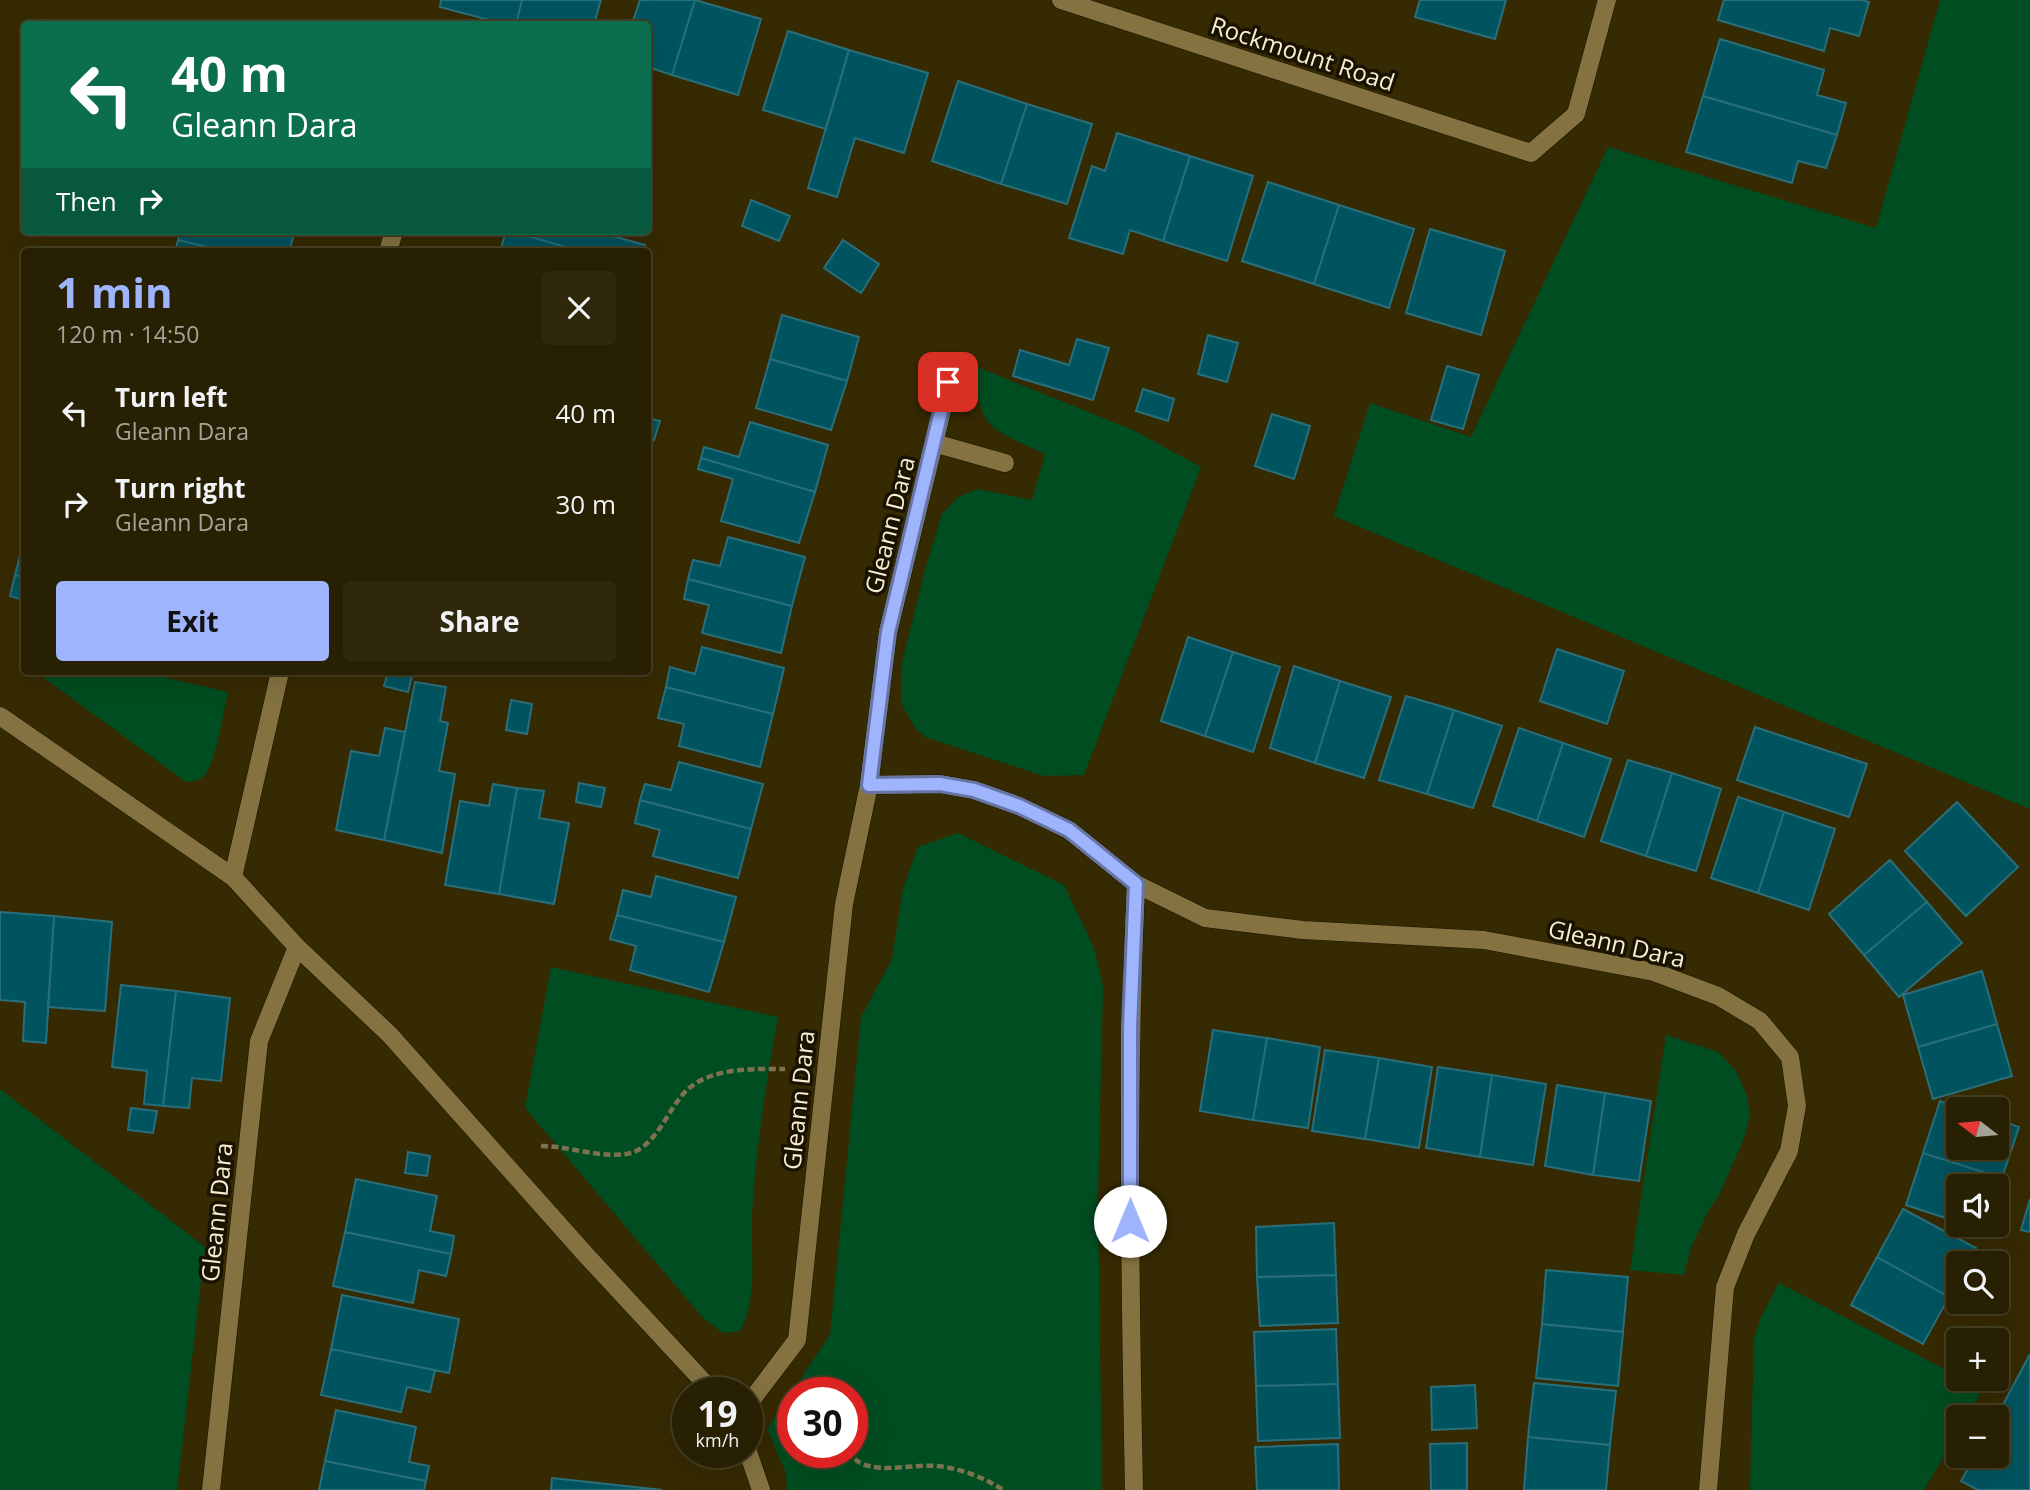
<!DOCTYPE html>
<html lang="en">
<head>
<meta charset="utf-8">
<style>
  body { margin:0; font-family:"Open Sans",sans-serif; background:#30280c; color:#f1f3f6; height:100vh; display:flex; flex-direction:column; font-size:26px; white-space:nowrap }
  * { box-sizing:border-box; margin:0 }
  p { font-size:23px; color:#a5a399 }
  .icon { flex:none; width:38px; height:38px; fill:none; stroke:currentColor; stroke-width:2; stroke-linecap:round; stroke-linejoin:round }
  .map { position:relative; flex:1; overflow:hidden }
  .panel { position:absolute; left:21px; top:248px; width:630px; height:427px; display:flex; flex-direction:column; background:#282002; border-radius:7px; box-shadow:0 7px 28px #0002,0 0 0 2px #443e24 }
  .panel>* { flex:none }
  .hud { position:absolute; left:21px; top:21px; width:630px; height:214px; border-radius:7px; box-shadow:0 7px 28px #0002,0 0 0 2px #443e24; background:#0b6e4f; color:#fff; overflow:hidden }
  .needle { width:46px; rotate:286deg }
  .buttons { position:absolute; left:1946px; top:1097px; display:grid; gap:14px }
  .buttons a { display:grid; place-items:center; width:63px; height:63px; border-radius:7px; background:#282002; box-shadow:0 7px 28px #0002,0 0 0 2px #443e24; font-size:35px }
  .speed { position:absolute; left:672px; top:1377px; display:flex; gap:14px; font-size:35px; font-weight:700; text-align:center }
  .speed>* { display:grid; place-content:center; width:91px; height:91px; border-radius:50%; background:#282002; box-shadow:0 7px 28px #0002,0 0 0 2px #443e24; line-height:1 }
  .speed small { font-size:18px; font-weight:400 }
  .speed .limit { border:10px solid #d22; background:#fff; color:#111 }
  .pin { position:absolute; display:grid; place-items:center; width:60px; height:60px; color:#fff; margin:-30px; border-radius:14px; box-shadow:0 4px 10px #0006 }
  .me { position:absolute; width:77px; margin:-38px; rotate:0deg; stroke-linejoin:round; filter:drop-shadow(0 0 5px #0008) }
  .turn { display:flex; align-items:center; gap:24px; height:147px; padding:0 35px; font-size:32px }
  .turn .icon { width:91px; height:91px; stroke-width:2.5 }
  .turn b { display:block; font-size:49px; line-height:60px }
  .then { display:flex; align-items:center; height:66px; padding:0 35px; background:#0003; gap:14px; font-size:26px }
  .round { display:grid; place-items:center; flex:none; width:74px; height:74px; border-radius:7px; background:#30280c }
  .headline { display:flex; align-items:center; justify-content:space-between; height:119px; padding:0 35px }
  h1 { font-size:42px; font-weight:700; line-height:52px; color:#9eb4fd }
  .action { display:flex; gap:14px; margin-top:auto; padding:14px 35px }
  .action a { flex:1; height:80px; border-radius:7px; background:#9eb4fd; color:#111; font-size:28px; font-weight:700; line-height:80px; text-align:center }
  .action a+a { background:#30280c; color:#f1f3f6 }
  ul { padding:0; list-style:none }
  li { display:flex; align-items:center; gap:21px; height:91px; padding:0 35px }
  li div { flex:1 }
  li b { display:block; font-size:26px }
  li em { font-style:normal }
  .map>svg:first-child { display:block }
  .green { fill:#004d21; fill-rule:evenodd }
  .building { fill:#00545f; stroke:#296f7b; stroke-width:2 }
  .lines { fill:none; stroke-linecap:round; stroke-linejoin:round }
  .lane-casing { stroke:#1b1200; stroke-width:19 }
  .street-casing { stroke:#1b1200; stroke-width:19 }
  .path { stroke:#7d724f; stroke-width:4.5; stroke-dasharray:7 3.5; stroke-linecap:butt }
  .lane { stroke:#847341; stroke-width:18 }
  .street { stroke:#847341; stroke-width:18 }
  .route-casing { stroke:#6775a4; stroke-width:18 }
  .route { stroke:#9eb4fd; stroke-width:12 }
  .labels { text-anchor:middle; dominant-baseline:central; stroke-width:7; stroke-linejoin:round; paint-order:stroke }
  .street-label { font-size:24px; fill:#f7eed4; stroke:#1a1301 }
</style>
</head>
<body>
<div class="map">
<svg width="2030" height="1490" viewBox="0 0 2030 1490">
  <rect width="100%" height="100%" fill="#362a02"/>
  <path class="green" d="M 1940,0 L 2030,0 L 2030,809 L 1334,516 L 1370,403 L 1471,437 L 1608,147 L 1876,228 Z
    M 977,367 L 1133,430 L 1201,467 L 1084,775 L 1044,776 L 925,737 L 916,729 L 901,703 L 901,667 L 926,566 L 942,514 L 958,497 L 977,489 L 1032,500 L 1045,454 C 995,430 975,431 977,367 Z
    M 36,672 L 141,672 L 228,692 C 223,713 217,757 206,773 C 201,781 194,781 186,782 Z
    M 958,833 L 1064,885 L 1094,948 L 1103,987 L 1098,1195 L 1102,1490 L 787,1490 L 786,1473 L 767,1429 L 830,1335 L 861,1017 L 892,959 L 903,888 L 918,847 ZM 793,1393 L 852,1393 L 852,1452 L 793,1452 Z
    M 551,967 L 778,1017 C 766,1082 756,1148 752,1214 C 750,1251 759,1297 740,1331 L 723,1333 L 703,1318 L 525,1108 Z
    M 1666,1035 L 1718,1052 L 1736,1071 L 1747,1096 L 1750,1116 L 1743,1141 L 1719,1195 L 1708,1211 L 1691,1248 L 1684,1275 L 1630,1270 Z
    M 0,1089 L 205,1247 L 177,1490 L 0,1490 Z
    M 1779,1283 L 1958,1376 L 1958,1379 L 1963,1379 L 1983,1389 L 1967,1417 L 1958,1418 L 1958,1432 L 1924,1490 L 1750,1490 L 1754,1339 L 1760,1319 Z"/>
  <path class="building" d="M 441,0 L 522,0 L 516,24 L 504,24 L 440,7 Z
    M 522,0 L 601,0 L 594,24 L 516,24 Z
    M 640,0 L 695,0 L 672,75 L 648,67 L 648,24 L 632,24 Z
    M 695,0 L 761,19 L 738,95 L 672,75 Z
    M 1420,0 L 1506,0 L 1495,39 L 1415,17 Z
    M 1724,0 L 1861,0 L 1869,2 L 1859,36 L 1830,28 L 1824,51 L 1718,20 Z
    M 788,31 L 849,50 L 826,129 L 763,110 Z
    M 1720,39 L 1824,70 L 1817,95 L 1846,103 L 1837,135 L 1703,96 Z
    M 849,50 L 928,73 L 904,153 L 855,138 L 837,197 L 808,188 Z
    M 958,81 L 1027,104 L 1001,184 L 932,161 Z
    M 1703,96 L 1837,135 L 1826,168 L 1798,161 L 1792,183 L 1686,152 Z
    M 1027,104 L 1092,124 L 1067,204 L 1001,184 Z
    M 1117,133 L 1190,156 L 1163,241 L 1130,230 L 1123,254 L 1069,238 L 1092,166 L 1105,171 Z
    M 1190,156 L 1253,176 L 1227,261 L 1163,241 Z
    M 1268,182 L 1339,205 L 1314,284 L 1242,261 Z
    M 751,200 L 790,216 L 779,241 L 742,226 Z
    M 1339,205 L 1414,229 L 1389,308 L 1314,284 Z
    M 1430,229 L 1505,251 L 1481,335 L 1406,313 Z
    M 180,231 L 295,231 L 289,252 L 228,252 L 178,240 Z
    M 506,231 L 511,231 L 582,252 L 500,252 Z
    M 511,231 L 595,231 L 645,245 L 643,252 L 582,252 Z
    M 178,240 L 228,252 L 175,252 Z
    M 843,240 L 879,264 L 861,293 L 824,268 Z
    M 782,315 L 859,337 L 847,381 L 770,359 Z
    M 1208,335 L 1238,343 L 1227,382 L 1198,374 Z
    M 1077,339 L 1109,348 L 1093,400 L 1013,376 L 1020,350 L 1069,365 Z
    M 770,359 L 847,381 L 831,430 L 756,408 Z
    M 1447,366 L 1479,375 L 1463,429 L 1431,420 Z
    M 1143,389 L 1174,399 L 1168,421 L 1136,411 Z
    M 1272,414 L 1310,426 L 1294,479 L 1255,466 Z
    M 648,418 L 660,421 L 654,440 L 648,438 Z
    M 750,422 L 828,445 L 815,492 L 701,458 L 704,447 L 739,457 Z
    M 701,458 L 815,492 L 799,543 L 721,521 L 733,479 L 698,469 Z
    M 728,537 L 805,557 L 792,606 L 688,579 L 693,560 L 720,566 Z
    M 20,556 L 24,557 L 24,577 L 15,575 Z
    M 15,575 L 24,577 L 24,600 L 10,596 Z
    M 688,579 L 792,606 L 781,653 L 702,633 L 709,605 L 684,599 Z
    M 1188,637 L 1233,652 L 1205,736 L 1161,721 Z
    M 702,647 L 784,668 L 773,714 L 666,687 L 670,667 L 695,674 Z
    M 1557,649 L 1624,671 L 1607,724 L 1540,701 Z
    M 1233,652 L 1280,667 L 1253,752 L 1205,736 Z
    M 1294,666 L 1340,681 L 1315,763 L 1270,748 Z
    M 388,672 L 413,672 L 408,692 L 384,686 Z
    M 1340,681 L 1391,697 L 1364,778 L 1315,763 Z
    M 415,682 L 446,687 L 440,721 L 448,723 L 439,771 L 455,774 L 442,853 L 384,840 Z
    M 666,687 L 773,714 L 760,767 L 679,746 L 684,724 L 658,718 Z
    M 1406,696 L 1454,710 L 1427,794 L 1379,780 Z
    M 511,700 L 532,704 L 527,734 L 506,730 Z
    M 1454,710 L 1502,726 L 1473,808 L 1427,794 Z
    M 1755,727 L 1867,764 L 1849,817 L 1737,780 Z
    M 385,728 L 405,732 L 384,840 L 336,830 L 351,751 L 379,756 Z
    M 1519,728 L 1563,743 L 1537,821 L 1493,806 Z
    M 1563,743 L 1611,759 L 1584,837 L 1537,821 Z
    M 1628,760 L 1672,773 L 1646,856 L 1601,841 Z
    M 679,762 L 763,784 L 751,829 L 640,800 L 645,784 L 671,790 Z
    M 1672,773 L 1721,789 L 1696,871 L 1646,856 Z
    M 579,783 L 605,788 L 601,807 L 576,802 Z
    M 493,784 L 517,788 L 499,894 L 445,885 L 460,801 L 489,806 Z
    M 517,788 L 544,791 L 539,818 L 569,823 L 554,904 L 499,894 Z
    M 1738,797 L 1784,812 L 1758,893 L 1711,878 Z
    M 640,800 L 751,829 L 738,878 L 653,856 L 660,830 L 635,823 Z
    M 1957,802 L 2018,867 L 1966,916 L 1905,851 Z
    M 1784,812 L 1835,829 L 1809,910 L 1758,893 Z
    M 1890,860 L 1927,902 L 1864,955 L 1829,914 Z
    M 656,876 L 736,897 L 724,942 L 617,915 L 623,890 L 651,897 Z
    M 1927,902 L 1962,943 L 1899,997 L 1864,955 Z
    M 0,912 L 54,916 L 46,1043 L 23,1041 L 25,1002 L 0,1000 Z
    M 617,915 L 724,942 L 709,992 L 630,970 L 636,946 L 610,939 Z
    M 54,916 L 112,922 L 105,1011 L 48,1007 Z
    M 1982,971 L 1997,1024 L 1918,1047 L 1903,995 Z
    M 121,985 L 176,991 L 163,1106 L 144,1104 L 147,1071 L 112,1067 Z
    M 176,991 L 230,998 L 221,1081 L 192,1078 L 189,1108 L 163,1106 Z
    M 1997,1024 L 2012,1076 L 1933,1099 L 1918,1047 Z
    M 1213,1030 L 1267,1038 L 1253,1120 L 1200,1111 Z
    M 1267,1038 L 1320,1047 L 1308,1128 L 1253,1120 Z
    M 1325,1050 L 1379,1058 L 1365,1139 L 1312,1131 Z
    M 1379,1058 L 1432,1067 L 1419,1148 L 1365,1139 Z
    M 1438,1067 L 1492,1075 L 1480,1157 L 1426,1148 Z
    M 1492,1075 L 1546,1084 L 1533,1165 L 1480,1157 Z
    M 1557,1085 L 1605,1093 L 1593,1175 L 1545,1166 Z
    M 1605,1093 L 1651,1101 L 1639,1181 L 1593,1175 Z
    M 1940,1101 L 1966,1110 L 1958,1110 L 1958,1148 L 1997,1148 L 1997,1119 L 2019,1127 L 2002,1178 L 1923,1153 Z
    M 131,1108 L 157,1111 L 153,1133 L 128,1130 Z
    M 408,1152 L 430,1156 L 427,1176 L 405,1173 Z
    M 1923,1153 L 2002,1178 L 1997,1194 L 1997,1186 L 1958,1186 L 1958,1222 L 1906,1205 Z
    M 356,1179 L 437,1196 L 430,1231 L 454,1236 L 451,1254 L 345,1232 Z
    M 2030,1199 L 2030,1232 L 2021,1230 Z
    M 1903,1209 L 1976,1248 L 1967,1264 L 1958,1264 L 1958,1280 L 1949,1297 L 1877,1257 Z
    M 1334,1223 L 1336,1275 L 1257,1277 L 1256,1227 Z
    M 345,1232 L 451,1254 L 446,1276 L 419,1270 L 413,1303 L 333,1286 Z
    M 1877,1257 L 1949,1297 L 1923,1344 L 1851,1305 Z
    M 1546,1270 L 1628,1277 L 1623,1332 L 1542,1324 Z
    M 1336,1275 L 1338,1323 L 1260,1326 L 1257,1277 Z
    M 342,1295 L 459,1319 L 449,1373 L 331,1349 Z
    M 1542,1324 L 1623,1332 L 1618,1386 L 1536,1378 Z
    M 1336,1329 L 1338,1384 L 1256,1386 L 1254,1332 Z
    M 331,1349 L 435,1370 L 430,1392 L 407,1387 L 401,1412 L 321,1395 Z
    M 2030,1354 L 2030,1490 L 1978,1490 L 1961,1481 L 1975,1456 L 1997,1456 L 1996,1418 Z
    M 1534,1383 L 1616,1391 L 1610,1445 L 1528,1437 Z
    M 1338,1384 L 1340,1438 L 1258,1441 L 1256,1386 Z
    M 1475,1385 L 1477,1428 L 1432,1430 L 1431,1387 Z
    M 336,1410 L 416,1427 L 409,1462 L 429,1466 L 426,1481 L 325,1461 Z
    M 1528,1437 L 1610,1445 L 1606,1490 L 1524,1490 Z
    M 1467,1443 L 1467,1490 L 1431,1490 L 1430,1444 Z
    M 1338,1444 L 1339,1490 L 1257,1490 L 1255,1447 Z
    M 325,1461 L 426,1481 L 424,1490 L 319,1490 Z
    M 552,1478 L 662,1490 L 551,1490 Z"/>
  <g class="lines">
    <g class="lane-casing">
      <path id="lane" d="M 934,443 L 1005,463"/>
    </g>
    <g class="street-casing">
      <path id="street" d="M 1061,0 L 1531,153 L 1576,114 L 1607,0
        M 388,252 L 394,231
        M 0,716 L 233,877 L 297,947 L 390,1035 L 586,1255 L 714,1393
        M 869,785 L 940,784 L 974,790 L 1019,806 L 1069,830 L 1136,884 L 1205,918 L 1303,930 L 1484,940 L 1654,972 L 1718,996 L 1760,1021 L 1790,1057 L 1797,1106 L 1789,1151 L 1746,1234 L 1725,1287 L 1708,1490
        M 233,877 L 280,672
        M 747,1406 L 797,1340 L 844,904 L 869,785 L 888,632 L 949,382
        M 747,1449 L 761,1490
        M 211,1490 L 259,1041 L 297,947
        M 1134,1490 C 1130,1288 1127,1086 1136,884"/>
    </g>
    <path class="path" d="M 541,1146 C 569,1146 599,1158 626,1154 C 657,1149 667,1108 688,1089 C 713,1067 754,1069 785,1069
      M 847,1452 C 852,1456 858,1463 865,1465 C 888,1472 913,1464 936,1466 C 960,1468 983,1477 1003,1490"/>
    <use href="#lane" class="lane"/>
    <use href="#street" class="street"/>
  </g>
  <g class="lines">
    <g class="route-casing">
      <path id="route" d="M 948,382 L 888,632 L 869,785 L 940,784 L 974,790 L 1019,806 L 1069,830 L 1136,884 L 1130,1027 L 1130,1221"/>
    </g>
    <use href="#route" class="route"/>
  </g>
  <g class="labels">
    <g class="street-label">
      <text transform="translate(1303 53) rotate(18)">Rockmount Road</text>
      <text transform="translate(889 525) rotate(-76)">Gleann Dara</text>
      <text transform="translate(1617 943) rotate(13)">Gleann Dara</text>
      <text transform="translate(798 1100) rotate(-84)">Gleann Dara</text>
      <text transform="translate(216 1212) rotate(-84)">Gleann Dara</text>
    </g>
  </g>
</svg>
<div class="buttons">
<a><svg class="needle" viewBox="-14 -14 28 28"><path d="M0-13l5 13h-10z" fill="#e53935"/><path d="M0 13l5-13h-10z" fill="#a5a399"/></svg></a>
<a><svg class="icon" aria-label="sound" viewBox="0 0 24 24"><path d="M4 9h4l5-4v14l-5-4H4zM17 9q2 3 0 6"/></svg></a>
<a><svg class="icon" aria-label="search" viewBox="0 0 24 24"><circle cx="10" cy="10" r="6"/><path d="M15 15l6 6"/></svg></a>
<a>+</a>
<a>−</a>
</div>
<div class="speed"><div>19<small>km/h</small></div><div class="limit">30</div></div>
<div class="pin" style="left:948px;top:382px;background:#d93025"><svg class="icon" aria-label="arrive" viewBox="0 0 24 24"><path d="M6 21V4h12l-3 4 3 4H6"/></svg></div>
<svg class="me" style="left:1130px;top:1221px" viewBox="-20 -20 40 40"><circle r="19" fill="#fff"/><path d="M0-13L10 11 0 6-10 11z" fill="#9eb4fd"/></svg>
<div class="hud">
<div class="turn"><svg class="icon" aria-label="left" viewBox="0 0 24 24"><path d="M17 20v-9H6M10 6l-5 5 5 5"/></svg><div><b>40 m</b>Gleann Dara</div></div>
<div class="then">Then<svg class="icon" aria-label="right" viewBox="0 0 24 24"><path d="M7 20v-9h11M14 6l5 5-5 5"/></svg></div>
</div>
<section class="panel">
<div class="headline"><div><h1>1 min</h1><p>120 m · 14:50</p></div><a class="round"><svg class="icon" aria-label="close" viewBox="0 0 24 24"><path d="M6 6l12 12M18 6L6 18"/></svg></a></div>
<ul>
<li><svg class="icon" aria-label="left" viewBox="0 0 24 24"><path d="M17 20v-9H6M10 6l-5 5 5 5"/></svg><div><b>Turn left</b><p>Gleann Dara</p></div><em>40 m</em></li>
<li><svg class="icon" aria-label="right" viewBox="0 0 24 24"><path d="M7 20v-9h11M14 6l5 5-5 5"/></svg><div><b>Turn right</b><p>Gleann Dara</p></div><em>30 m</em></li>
</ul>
<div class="action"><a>Exit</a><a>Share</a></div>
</section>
</div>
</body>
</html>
